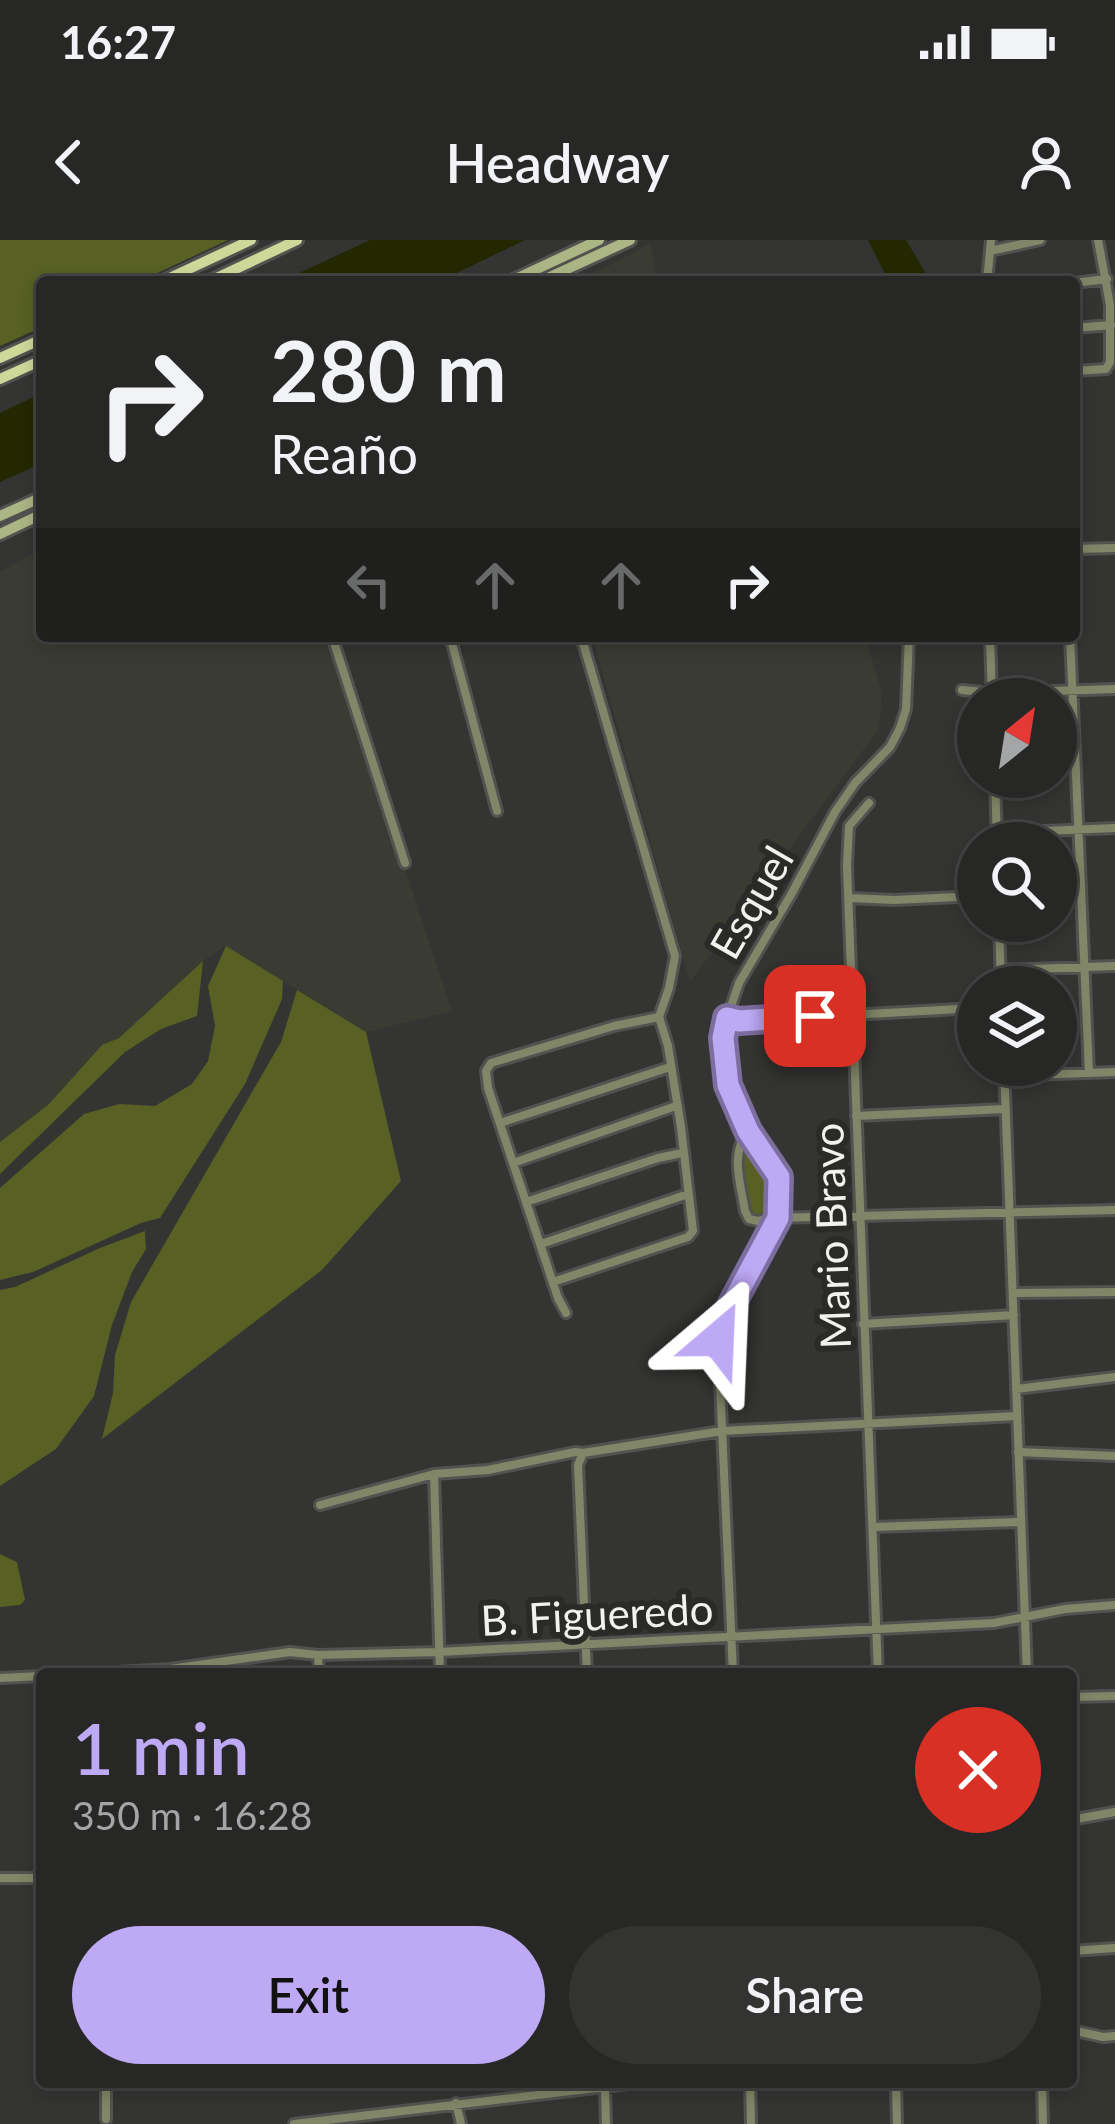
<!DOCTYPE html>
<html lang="en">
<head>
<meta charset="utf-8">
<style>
  body { margin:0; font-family:Lato,sans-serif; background:#333332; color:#f1f3f6; height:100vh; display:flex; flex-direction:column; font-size:45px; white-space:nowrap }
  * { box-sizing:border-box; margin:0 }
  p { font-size:39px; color:#a4a5a7 }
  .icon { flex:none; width:66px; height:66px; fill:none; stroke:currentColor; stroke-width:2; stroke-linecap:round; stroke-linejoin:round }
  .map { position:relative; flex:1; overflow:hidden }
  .sheet { position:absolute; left:36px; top:1428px; width:1041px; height:420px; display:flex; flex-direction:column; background:#272726; border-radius:12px; box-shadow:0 6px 18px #0003,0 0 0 3px #434443 }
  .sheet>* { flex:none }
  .top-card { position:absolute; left:36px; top:36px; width:1044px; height:366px; border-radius:12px; box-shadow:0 6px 18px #0003,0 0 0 3px #434443; background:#272726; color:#f1f3f6; overflow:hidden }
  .needle { width:78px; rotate:30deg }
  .buttons { position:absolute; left:957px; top:438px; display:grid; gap:24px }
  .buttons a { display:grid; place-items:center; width:120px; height:120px; border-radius:50%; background:#272726; box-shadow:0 6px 18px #0003,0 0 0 3px #434443; font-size:60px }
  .pin { position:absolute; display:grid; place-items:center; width:102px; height:102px; color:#fff; margin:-51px; border-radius:24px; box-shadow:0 6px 18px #0006 }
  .me { position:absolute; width:132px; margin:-66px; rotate:26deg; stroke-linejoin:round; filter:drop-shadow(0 0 9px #0008) }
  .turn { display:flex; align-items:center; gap:42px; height:252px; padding:0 36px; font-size:54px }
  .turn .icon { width:156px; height:156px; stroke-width:2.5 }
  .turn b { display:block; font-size:84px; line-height:102px }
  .lanes { display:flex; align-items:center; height:114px; padding:0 36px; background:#0003; justify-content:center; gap:60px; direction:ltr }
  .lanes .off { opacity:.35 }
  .round { display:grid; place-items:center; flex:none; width:126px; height:126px; border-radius:63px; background:#333332 }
  .head { display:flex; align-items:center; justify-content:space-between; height:204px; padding:0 36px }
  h1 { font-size:72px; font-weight:600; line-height:90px; color:#bea9f5 }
  .cta { display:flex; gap:24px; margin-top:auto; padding:24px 36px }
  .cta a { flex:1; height:138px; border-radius:72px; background:#bea9f5; color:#111; font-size:48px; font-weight:600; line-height:138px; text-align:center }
  .cta a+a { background:#333332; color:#f1f3f6 }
  .status { display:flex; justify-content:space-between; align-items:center; height:84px; padding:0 60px; background:#272726; direction:ltr }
  .status svg { height:33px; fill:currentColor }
  header { display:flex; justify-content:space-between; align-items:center; height:156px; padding:0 36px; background:#272726; font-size:54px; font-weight:600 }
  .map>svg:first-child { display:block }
  .built { fill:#3a3c34 }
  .green { fill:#586123 }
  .water { fill:#232801 }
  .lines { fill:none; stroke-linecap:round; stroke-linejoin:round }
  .street-casing { stroke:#525250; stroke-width:14 }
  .secondary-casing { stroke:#525250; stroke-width:16 }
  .primary-casing { stroke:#525250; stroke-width:16 }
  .street { stroke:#818668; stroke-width:8 }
  .secondary { stroke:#acb584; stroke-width:10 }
  .primary { stroke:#cdd899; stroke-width:10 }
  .route-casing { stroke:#7c6e9f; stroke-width:30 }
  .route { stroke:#bea9f5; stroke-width:21 }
  .labels { text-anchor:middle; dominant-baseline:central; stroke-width:12; stroke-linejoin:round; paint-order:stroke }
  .street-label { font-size:42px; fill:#f1f1f0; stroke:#2a2a28 }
</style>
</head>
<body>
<div class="status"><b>16:27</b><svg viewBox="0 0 49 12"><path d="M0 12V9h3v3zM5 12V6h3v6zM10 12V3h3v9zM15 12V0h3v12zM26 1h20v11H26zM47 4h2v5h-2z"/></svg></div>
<header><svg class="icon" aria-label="back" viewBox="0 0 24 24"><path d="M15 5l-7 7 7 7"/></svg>Headway<svg class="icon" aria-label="person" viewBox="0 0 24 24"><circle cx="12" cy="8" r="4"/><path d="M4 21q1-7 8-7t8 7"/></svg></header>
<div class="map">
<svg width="1115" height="1884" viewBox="0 0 1115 1884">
  <rect width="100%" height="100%" fill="#343432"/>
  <path class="built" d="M 650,4 L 659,42 L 577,42 Z
    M 42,308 L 42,396 L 328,396 L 452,771 L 366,792 L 226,706 L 203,721 L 119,798 L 102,805 L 48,865 L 0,902 L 0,332 Z
    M 592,396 L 865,396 L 882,454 L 879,489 L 690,742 Z"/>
  <path class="green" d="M 0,0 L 228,0 L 138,42 L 42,42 L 42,87 L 0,106 Z
    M 226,706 L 283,741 L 282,759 L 245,844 L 160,978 L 141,983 L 33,1032 L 0,1040 L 0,948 L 84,874 L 119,864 L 155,866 L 192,844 L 208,821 L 215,786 L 208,746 Z
    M 203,721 L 197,776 L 161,789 L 125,812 L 0,934 L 0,902 L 48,865 L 102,805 L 119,798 Z
    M 297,750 L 366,792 L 401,941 L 322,1030 L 102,1199 L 113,1153 L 115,1115 L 131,1062 L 281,802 Z
    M 752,901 C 772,928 779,936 772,971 L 752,977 L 740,914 L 746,902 Z
    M 145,991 L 146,1009 L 132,1032 L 112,1085 L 94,1156 L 56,1209 L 0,1246 L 0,1050 L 15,1047 L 100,1008 Z
    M 0,1314 L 17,1322 L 25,1360 L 20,1365 L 0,1367 Z"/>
  <path class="water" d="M 370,0 L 525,0 L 438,42 L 280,42 Z
    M 868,0 L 906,0 L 931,42 L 889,42 Z
    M 42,153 L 42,223 L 0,242 L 0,173 Z"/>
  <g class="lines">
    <g class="street-casing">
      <path id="street" d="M 990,11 L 1040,0
        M 987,42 L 991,0
        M 1074,43 L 1107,39
        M 1074,88 L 1111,85
        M 1074,131 L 1106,129 L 1110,122 L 1110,65 L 1098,0
        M 1074,309 L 1115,308
        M 332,396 L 405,623
        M 450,396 L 497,571
        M 990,396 L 992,459
        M 1070,396 L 1089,833
        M 962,450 L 992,453 L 1115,449
        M 995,537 L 997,603
        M 869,563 L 849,586 L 847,626 L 878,1434
        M 997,593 L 1115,588
        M 850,658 L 894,660 L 978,656
        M 999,681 L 1001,747
        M 1000,730 L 1115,726
        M 727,778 L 739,781 L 978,768
        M 1004,825 L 1027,1434
        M 1005,836 L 1115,832
        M 856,876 L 1005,869
        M 500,883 L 670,827
        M 749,891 C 729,912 741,945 745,971 L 749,979 L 758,981 L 771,978 L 1115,970
        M 513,923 L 676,866
        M 526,962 L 658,918 L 682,913
        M 541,1004 L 688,954
        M 553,1042 L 688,997 L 693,991 L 681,887 L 668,806 L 659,777 L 669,748 L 675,716 L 581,396
        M 1013,1053 L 1115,1052
        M 566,1073 L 558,1058 L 488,848 L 486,831 L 491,823 L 614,786 L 659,777
        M 863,1084 L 1014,1075
        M 1016,1149 L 1115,1137
        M 1018,1212 L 1115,1216
        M 583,1213 L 578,1225 L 587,1434
        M 434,1234 L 440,1434
        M 320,1265 L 434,1234 L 488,1230 L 575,1212 L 583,1213 L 722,1191 L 1017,1176
        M 873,1287 L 1020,1282
        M 318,1415 L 319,1434
        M 82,1434 L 170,1429 L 290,1412 L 318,1415 L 439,1412 L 994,1383 L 1065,1369 L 1115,1365
        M 733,1434 L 718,1098 L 722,1084 L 778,978 L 779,942 L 777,932 L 749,891 L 728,845 L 723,798 L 727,778 L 739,743 L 792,653 L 835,572 L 855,543 L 890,507 L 900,488 L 906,469 L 909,396
        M 0,1438 L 42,1436
        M 1071,1457 L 1115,1456
        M 1071,1580 L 1115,1572
        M 0,1638 L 42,1638
        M 1071,1711 L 1115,1708
        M 1071,1790 L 1103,1797 L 1115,1796
        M 106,1842 L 106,1879
        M 750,1842 L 751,1884
        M 896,1842 L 897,1884
        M 1042,1842 L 1043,1884
        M 605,1848 L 606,1884
        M 456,1863 L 461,1884
        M 294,1884 L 646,1842"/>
    </g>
    <g class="secondary-casing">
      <path id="secondary" d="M 509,42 L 599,0
        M 539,42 L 630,0
        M 0,276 L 42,257
        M 0,294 L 42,274"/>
    </g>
    <g class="primary-casing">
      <path id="primary" d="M 161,42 L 251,0
        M 208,42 L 297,0
        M 0,118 L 42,99
        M 0,139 L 42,120"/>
    </g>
    <use href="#street" class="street"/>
    <use href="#secondary" class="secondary"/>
    <use href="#primary" class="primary"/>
  </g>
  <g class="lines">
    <g class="route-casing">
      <path id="route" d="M 718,1099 L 726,1075 L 778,978 L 779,937 L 748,891 L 728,845 L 723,798 L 727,778 L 739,781 L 815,776"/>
    </g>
    <use href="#route" class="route"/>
  </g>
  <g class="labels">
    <g class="street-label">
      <text transform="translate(751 662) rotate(-60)">Esquel</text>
      <text transform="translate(831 996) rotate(-92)">Mario Bravo</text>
      <text transform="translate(597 1374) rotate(-3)">B. Figueredo</text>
    </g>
  </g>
</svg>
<div class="buttons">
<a><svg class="needle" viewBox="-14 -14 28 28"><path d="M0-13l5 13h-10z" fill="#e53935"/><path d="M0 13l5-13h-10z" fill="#a4a5a7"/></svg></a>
<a><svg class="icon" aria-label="search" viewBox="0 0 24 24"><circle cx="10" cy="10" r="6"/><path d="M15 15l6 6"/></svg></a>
<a><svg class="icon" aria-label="layers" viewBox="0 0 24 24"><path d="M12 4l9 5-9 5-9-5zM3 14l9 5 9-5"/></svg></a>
</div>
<div class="pin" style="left:815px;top:776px;background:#d93025"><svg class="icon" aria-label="arrive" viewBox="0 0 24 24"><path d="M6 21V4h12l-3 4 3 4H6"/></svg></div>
<svg class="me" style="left:718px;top:1099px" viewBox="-20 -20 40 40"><path d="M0-17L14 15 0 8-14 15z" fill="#bea9f5" stroke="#fff" stroke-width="4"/></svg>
<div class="top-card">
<div class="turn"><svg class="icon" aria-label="right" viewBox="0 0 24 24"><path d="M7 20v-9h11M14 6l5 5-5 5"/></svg><div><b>280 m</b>Reaño</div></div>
<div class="lanes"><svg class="icon off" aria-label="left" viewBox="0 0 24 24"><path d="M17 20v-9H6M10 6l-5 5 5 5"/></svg><svg class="icon off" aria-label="ahead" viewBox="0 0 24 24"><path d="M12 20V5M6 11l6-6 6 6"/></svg><svg class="icon off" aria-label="ahead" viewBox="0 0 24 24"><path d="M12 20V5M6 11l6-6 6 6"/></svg><svg class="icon" aria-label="right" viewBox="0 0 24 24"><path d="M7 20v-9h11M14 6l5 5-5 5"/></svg></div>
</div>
<section class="sheet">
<div class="head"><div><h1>1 min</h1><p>350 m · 16:28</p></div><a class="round" style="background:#d93025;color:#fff"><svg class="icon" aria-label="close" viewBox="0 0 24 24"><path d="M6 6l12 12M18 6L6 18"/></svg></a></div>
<div class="cta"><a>Exit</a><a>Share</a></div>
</section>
</div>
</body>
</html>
